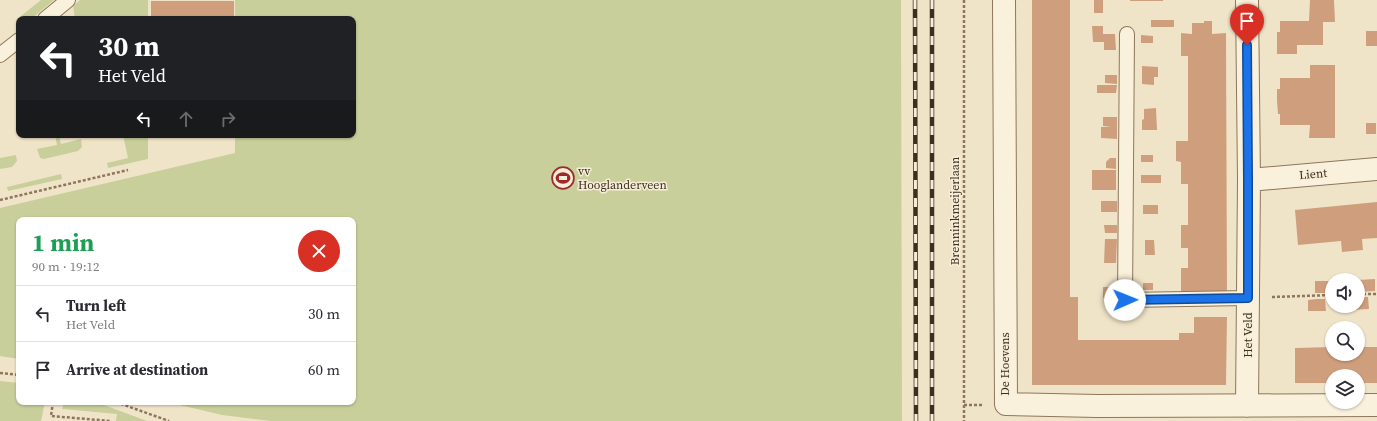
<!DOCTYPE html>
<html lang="en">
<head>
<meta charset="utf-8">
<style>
  body { margin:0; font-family:"Source Serif 4",serif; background:#f7f7f7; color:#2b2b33; height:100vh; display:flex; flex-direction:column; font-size:15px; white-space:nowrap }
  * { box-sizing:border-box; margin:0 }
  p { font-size:13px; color:#7c7c81 }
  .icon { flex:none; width:22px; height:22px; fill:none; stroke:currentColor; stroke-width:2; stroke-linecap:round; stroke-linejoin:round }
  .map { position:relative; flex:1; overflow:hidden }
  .side { position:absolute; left:16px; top:217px; width:340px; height:188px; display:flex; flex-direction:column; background:#fff; border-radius:8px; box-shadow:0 1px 3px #0004 }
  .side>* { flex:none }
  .banner { position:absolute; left:16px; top:16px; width:340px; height:122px; border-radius:8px; box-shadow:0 1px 3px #0004; background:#202124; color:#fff; overflow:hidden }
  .controls { position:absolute; left:1325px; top:273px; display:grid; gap:8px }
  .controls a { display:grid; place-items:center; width:40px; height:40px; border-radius:50%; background:#fff; box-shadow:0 1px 3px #0004; font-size:20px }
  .pin { position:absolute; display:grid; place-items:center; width:34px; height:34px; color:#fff; margin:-41px -17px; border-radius:50% 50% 50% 0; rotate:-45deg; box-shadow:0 0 4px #0007 }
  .pin .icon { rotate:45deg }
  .me { position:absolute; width:44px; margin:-22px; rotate:89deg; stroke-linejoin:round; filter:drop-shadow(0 0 3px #0008) }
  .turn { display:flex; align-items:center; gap:14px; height:84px; padding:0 16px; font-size:18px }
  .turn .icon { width:52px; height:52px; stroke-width:2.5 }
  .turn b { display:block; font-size:28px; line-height:34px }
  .lanes { display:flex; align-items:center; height:38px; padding:0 16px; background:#0003; justify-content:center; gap:20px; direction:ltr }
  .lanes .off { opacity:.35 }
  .round { display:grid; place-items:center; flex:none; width:42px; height:42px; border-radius:21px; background:#f7f7f7 }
  .summary { display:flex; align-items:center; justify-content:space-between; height:68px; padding:0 16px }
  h1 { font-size:24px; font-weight:700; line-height:30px; color:#1e9e55 }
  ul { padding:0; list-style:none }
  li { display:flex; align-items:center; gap:12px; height:56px; padding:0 16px; border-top:1px solid #e1e1e2 }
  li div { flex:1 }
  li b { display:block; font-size:15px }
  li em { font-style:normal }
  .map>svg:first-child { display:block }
  .green { fill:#c9cf9b }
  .building { fill:#cf9f7d }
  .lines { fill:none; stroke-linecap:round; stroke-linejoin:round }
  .service-casing { stroke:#8d765c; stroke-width:16 }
  .minor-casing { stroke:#8d765c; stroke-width:24 }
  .path { stroke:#8d765c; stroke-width:2.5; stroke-dasharray:3 2; stroke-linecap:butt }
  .service { stroke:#faf1dc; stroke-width:14 }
  .minor { stroke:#faf1dc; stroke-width:22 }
  .rail-casing { stroke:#3d2e20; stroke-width:4.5 }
  .rail { stroke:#f7eed8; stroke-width:3; stroke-dasharray:9; stroke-linecap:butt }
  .route-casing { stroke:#114b97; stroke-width:10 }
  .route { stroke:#1a73e8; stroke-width:7 }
  .labels { text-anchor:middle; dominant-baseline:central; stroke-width:3; stroke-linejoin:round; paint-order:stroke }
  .poi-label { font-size:12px; fill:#3d2e20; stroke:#f7eed8; text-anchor:start }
  .street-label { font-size:12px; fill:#3d2e20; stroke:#f7eed8 }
</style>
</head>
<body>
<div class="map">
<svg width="1377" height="421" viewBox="0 0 1377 421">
  <rect width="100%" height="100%" fill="#f0e4c8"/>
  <path class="green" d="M 41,0 L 54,0 L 31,19 L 19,19 L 19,23 L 16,20 Z
    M 80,0 L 148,0 L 148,19 L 96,19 L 95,16 L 84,19 L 75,19 L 73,6 Z
    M 235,0 L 901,0 L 902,421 L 271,421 L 222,415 L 167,402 L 353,402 L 353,220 L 19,220 L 19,359 L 0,356 L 0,208 L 235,153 L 235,135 L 353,135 L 353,19 L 235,19 Z
    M 55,135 L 59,135 L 61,144 L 81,139 L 82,147 L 78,151 L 44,159 L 40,158 L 37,149 L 57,145 Z
    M 123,135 L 148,135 L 148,159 L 108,168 L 107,163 L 128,158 Z
    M 16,155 L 17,161 L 12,167 L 0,169 L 0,158 Z
    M 61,174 L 62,179 L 8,191 L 7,187 Z
    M 0,381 L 19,383 L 19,402 L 45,402 L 41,421 L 0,421 Z
    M 64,402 L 96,402 L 147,421 L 116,421 L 117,414 L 62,409 Z"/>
  <path class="building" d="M 1032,0 L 1070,0 L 1070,297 L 1078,297 L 1078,340 L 1179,340 L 1179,333 L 1194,333 L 1194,317 L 1227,317 L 1226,385 L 1032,385 Z
    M 1094,0 L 1103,0 L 1103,13 L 1094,13 Z
    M 1130,0 L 1163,0 L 1163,1 L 1130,1 Z
    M 1310,0 L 1334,0 L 1335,22 L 1323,22 L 1323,45 L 1297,45 L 1297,54 L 1277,54 L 1277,32 L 1280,32 L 1280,21 L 1309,21 Z
    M 151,1 L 234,1 L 234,19 L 151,19 Z
    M 1151,20 L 1174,20 L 1174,27 L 1151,27 Z
    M 1204,21 L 1212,21 L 1212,34 L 1226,33 L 1227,291 L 1181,291 L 1181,268 L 1188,268 L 1188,248 L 1181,248 L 1181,225 L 1188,225 L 1188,184 L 1181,184 L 1181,162 L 1176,161 L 1176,141 L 1188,141 L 1188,56 L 1181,56 L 1181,33 L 1192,34 L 1192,23 L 1204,23 Z
    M 1092,26 L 1103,26 L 1103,34 L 1115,34 L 1116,50 L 1104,50 L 1104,42 L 1093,42 Z
    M 1366,31 L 1377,31 L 1377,46 L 1366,46 Z
    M 1141,35 L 1153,36 L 1153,43 L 1141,43 Z
    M 1310,65 L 1335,65 L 1335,138 L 1309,138 L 1310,125 L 1280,125 L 1280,114 L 1278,114 L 1277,101 L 1277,89 L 1280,89 L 1280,78 L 1310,78 Z
    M 1142,66 L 1158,67 L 1158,77 L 1154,77 L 1154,85 L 1142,84 Z
    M 1105,75 L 1117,75 L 1117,84 L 1105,83 Z
    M 1097,85 L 1117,85 L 1116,93 L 1097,93 Z
    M 1156,108 L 1157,130 L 1142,130 L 1142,120 L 1144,119 L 1144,109 Z
    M 1103,117 L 1117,117 L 1117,139 L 1101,138 L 1101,127 L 1111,127 L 1103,126 Z
    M 1366,123 L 1376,123 L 1376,134 L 1366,134 Z
    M 1141,155 L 1153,155 L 1153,162 L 1141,162 Z
    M 1110,158 L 1116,158 L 1116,169 L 1106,168 L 1106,162 Z
    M 1092,170 L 1116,170 L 1116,190 L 1092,190 Z
    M 1141,175 L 1161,175 L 1161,183 L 1141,183 Z
    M 1101,201 L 1117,201 L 1117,212 L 1101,212 Z
    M 1377,202 L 1377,238 L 1362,239 L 1363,250 L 1342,252 L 1341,241 L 1298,245 L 1295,210 Z
    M 1143,205 L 1158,205 L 1158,214 L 1143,214 Z
    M 1104,225 L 1117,225 L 1117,233 L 1105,233 Z
    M 1105,239 L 1117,239 L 1116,263 L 1104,263 Z
    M 1145,240 L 1154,240 L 1155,255 L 1145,255 Z
    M 1375,279 L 1375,291 L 1358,292 L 1358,280 Z
    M 1315,281 L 1332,281 L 1332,293 L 1315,293 Z
    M 1143,283 L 1153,283 L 1153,290 L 1143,290 Z
    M 1103,287 L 1116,287 L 1116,297 L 1103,298 Z
    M 1360,297 L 1368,297 L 1369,309 L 1351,310 L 1351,306 L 1358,306 L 1358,298 Z
    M 1317,299 L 1325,299 L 1326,311 L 1308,311 L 1308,300 Z
    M 1332,347 L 1332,354 L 1358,354 L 1358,347 L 1377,347 L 1377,383 L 1358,383 L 1358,376 L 1332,376 L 1332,383 L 1295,383 L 1295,348 Z"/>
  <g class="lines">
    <g class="service-casing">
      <path id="service" d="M 45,19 L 68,0
        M 1127,34 L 1125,300 L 1248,298
        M 0,55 L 19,40"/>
    </g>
    <g class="minor-casing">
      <path id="minor" d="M 1004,0 L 1006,404 L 1097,406 L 1377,405
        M 1247,0 L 1249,180 L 1247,406
        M 1249,180 L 1377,169"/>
    </g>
    <path class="path" d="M 964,0 L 964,421
      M 0,200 L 128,170
      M 1358,294 L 1377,294
      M 1272,297 L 1332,295
      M 0,373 L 19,375
      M 53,402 L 51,416 L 111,421
      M 116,402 L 169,421
      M 964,405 L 982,405"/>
    <use href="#service" class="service"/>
    <use href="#minor" class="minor"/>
    <g class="rail-casing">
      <path id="rail" d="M 915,0 L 916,421
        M 932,0 L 932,421"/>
    </g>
    <use href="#rail" class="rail"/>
  </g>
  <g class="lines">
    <g class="route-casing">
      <path id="route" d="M 1125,300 L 1248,298 L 1248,180 L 1247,45"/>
    </g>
    <use href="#route" class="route"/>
  </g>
  <defs>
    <g id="stadium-ring" transform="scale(1.15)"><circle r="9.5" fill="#f7eed8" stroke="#9e2a2b" stroke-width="1.5"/><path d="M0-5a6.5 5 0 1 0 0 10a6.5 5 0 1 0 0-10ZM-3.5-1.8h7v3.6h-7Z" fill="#9e2a2b"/></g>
  </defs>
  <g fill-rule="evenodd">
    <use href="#stadium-ring" x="563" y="178"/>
  </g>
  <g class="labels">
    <g class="poi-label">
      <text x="578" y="171">vv<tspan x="578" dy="14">Hooglanderveen</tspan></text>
    </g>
    <g class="street-label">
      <text transform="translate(1313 174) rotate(-5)">Lient</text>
      <text transform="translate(955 211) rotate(-90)">Brenninkmeijerlaan</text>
      <text transform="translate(1248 335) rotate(-90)">Het Veld</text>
      <text transform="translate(1005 364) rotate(-90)">De Hoevens</text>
    </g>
  </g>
</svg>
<div class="controls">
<a><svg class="icon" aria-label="sound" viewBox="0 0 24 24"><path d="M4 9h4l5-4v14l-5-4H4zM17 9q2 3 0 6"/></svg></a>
<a><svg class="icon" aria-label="search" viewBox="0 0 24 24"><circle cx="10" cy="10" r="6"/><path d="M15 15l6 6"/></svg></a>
<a><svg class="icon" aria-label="layers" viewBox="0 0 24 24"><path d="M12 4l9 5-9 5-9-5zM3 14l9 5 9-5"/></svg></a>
</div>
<div class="pin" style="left:1247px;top:45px;background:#d93025"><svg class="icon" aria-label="arrive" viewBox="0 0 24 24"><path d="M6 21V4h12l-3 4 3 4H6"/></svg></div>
<svg class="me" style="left:1125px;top:300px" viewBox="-20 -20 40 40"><circle r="19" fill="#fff"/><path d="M0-13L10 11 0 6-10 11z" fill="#1a73e8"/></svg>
<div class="banner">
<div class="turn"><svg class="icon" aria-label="left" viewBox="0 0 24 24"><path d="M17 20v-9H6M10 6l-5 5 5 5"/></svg><div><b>30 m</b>Het Veld</div></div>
<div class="lanes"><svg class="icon" aria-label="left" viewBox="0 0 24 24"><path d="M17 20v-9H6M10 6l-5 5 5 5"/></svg><svg class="icon off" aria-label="ahead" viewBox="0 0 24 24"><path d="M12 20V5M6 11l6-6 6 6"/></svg><svg class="icon off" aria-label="right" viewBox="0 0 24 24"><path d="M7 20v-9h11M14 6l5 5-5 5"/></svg></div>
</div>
<section class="side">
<div class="summary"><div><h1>1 min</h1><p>90 m · 19:12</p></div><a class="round" style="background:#d93025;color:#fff"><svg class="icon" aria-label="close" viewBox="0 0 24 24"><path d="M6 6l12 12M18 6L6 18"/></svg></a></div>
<ul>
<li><svg class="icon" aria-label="left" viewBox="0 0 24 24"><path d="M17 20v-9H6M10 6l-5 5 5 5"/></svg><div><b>Turn left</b><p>Het Veld</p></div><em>30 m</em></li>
<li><svg class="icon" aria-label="arrive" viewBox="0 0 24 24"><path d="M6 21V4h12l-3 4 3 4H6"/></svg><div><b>Arrive at destination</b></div><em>60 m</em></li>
</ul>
</section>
</div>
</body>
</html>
